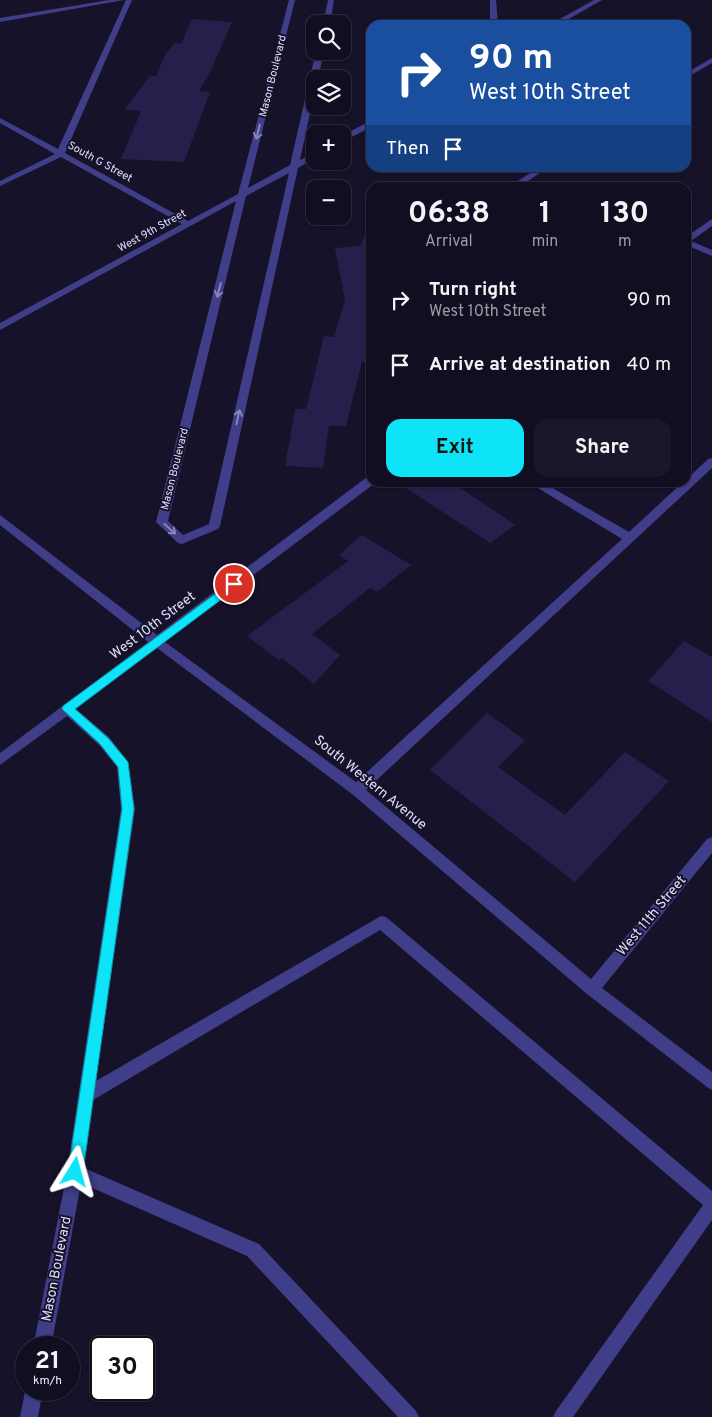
<!DOCTYPE html>
<html lang="en">
<head>
<meta charset="utf-8">
<style>
  body { margin:0; font-family:Overpass,sans-serif; background:#191729; color:#f1f3f6; height:100vh; display:flex; flex-direction:column; font-size:19px; white-space:nowrap }
  * { box-sizing:border-box; margin:0 }
  p { font-size:16px; color:#9c9ca5 }
  .icon { flex:none; width:28px; height:28px; fill:none; stroke:currentColor; stroke-width:2; stroke-linecap:round; stroke-linejoin:round }
  .map { position:relative; flex:1; overflow:hidden }
  .sheet { position:absolute; left:366px; top:182px; width:325px; height:305px; display:flex; flex-direction:column; background:#100e20; border-radius:15px; box-shadow:0 1px 4px #0004,0 0 0 1px #302e3e }
  .sheet>* { flex:none }
  .banner { position:absolute; left:366px; top:20px; width:325px; height:152px; border-radius:15px; box-shadow:0 1px 4px #0004,0 0 0 1px #302e3e; background:#1a4fa0; color:#fff; overflow:hidden }
  .controls { position:absolute; left:306px; top:15px; display:grid; gap:10px }
  .controls a { display:grid; place-items:center; width:45px; height:45px; border-radius:10px; background:#100e20; box-shadow:0 1px 4px #0004,0 0 0 1px #302e3e; font-size:25px }
  .speed { position:absolute; left:15px; top:1336px; display:flex; gap:10px; font-size:25px; font-weight:700; text-align:center }
  .speed>* { display:grid; place-content:center; width:65px; height:65px; border-radius:50%; background:#100e20; box-shadow:0 1px 4px #0004,0 0 0 1px #302e3e; line-height:1 }
  .speed small { font-size:12px; font-weight:400 }
  .speed .limit { border:2px solid #111; border-radius:8px; background:#fff; color:#111 }
  .pin { position:absolute; display:grid; place-items:center; width:42px; height:42px; color:#fff; margin:-21px; border:2px solid #fff; border-radius:50%; box-shadow:0 1px 5px #0007 }
  .me { position:absolute; width:55px; margin:-28px; rotate:8deg; stroke-linejoin:round; filter:drop-shadow(0 0 4px #0008) }
  .turn { display:flex; align-items:center; gap:18px; height:105px; padding:0 20px; font-size:22px }
  .turn .icon { width:65px; height:65px; stroke-width:2.5 }
  .turn b { display:block; font-size:35px; line-height:42px }
  .then { display:flex; align-items:center; height:48px; padding:0 20px; background:#0003; gap:10px; font-size:19px }
  .eta { display:flex; justify-content:space-evenly; align-items:center; height:85px; text-align:center }
  .eta b { font-size:30px; font-weight:700; line-height:35px }
  .button { display:flex; gap:10px; margin-top:auto; padding:10px 20px }
  .button a { flex:1; height:58px; border-radius:15px; background:#0ee4f8; color:#111; font-size:20px; font-weight:700; line-height:58px; text-align:center }
  .button a+a { background:#191729; color:#f1f3f6 }
  ul { padding:0; list-style:none }
  li { display:flex; align-items:center; gap:15px; height:65px; padding:0 20px }
  li div { flex:1 }
  li b { display:block; font-size:19px }
  li em { font-style:normal }
  .map>svg:first-child { display:block }
  .building { fill:#271e4b }
  .lines { fill:none; stroke-linecap:round; stroke-linejoin:round }
  .minor { fill:#403e88; fill-rule:evenodd }
  .oneway { stroke:#8885bd }
  .route { fill:#0ee4f8; stroke:#0994a1 }
  .labels { text-anchor:middle; dominant-baseline:central; stroke-width:4; stroke-linejoin:round; paint-order:stroke }
  .far-street-label { font-size:11px; fill:#e0dcfe; stroke:#16122a }
  .street-label { font-size:14px; fill:#e0dcfe; stroke:#16122a }
</style>
</head>
<body>
<div class="map">
<svg width="712" height="1417" viewBox="0 0 712 1417">
  <rect width="100%" height="100%" fill="#16122a"/>
  <path class="building" d="M 192,19 L 232,22 L 211,70 L 199,91 L 210,92 L 184,162 L 121,159 L 141,111 L 124,110 L 150,76 L 156,76 L 165,55 L 174,43 L 181,44 Z
    M 364,237 L 371,238 L 371,361 L 362,362 L 346,426 L 329,426 L 323,468 L 285,466 L 295,409 L 306,409 L 324,336 L 334,337 L 345,300 L 335,248 L 361,246 Z
    M 397,482 L 452,482 L 515,525 L 490,543 Z
    M 362,535 L 411,565 L 377,592 L 370,588 L 312,634 L 340,655 L 314,684 L 282,658 L 279,660 L 247,636 L 348,561 L 339,555 Z
    M 684,641 L 712,657 L 712,722 L 648,681 Z
    M 487,713 L 525,740 L 498,767 L 565,815 L 625,752 L 669,781 L 575,882 L 430,770 Z"/>
  <g class="lines">
    <path class="minor" d="M 109,0 L 124,0 L 0,22 L 0,18 Z
      M 126,0 L 132,0 L 65,153 L 188,221 L 238,194 L 289,0 L 295,0 L 248,188 L 290,165 L 316,51 L 324,51 L 318,79 L 315,79 L 315,90 L 300,160 L 315,153 L 315,158 L 298,168 L 220,526 L 218,529 L 182,544 L 178,543 L 156,522 L 236,201 L 0,330 L 0,323 L 182,224 L 61,157 L 0,186 L 0,181 L 55,154 L 0,123 L 0,118 L 58,149 ZM 289,173 L 209,524 L 183,535 L 168,521 L 246,196 Z
      M 328,0 L 334,0 L 330,24 L 323,24 Z
      M 490,0 L 496,0 L 498,25 L 490,25 Z
      M 594,0 L 602,0 L 558,25 L 549,25 Z
      M 712,58 L 712,63 L 686,78 L 686,73 Z
      M 368,122 L 371,122 L 371,127 L 342,142 L 342,136 Z
      M 538,168 L 547,168 L 518,188 L 507,188 Z
      M 712,219 L 712,226 L 691,241 L 712,250 L 712,256 L 686,245 L 686,237 Z
      M 712,458 L 712,468 L 366,790 L 591,979 L 707,839 L 712,837 L 712,853 L 602,988 L 712,1072 L 712,1090 L 707,1087 L 587,994 L 352,794 L 157,648 L 76,709 L 109,737 L 128,762 L 135,809 L 96,1081 L 381,916 L 386,917 L 712,1191 L 712,1220 L 573,1417 L 553,1417 L 556,1411 L 703,1205 L 380,930 L 93,1100 L 84,1168 L 259,1244 L 416,1411 L 419,1417 L 398,1417 L 247,1256 L 81,1183 L 51,1348 L 33,1348 L 67,1172 L 121,809 L 117,767 L 99,745 L 67,716 L 0,765 L 0,753 L 148,642 L 0,525 L 0,515 L 157,635 L 367,477 L 371,476 L 371,482 L 375,483 L 165,642 L 356,782 L 622,539 L 528,482 L 542,482 L 629,532 L 683,482 L 686,482 L 686,480 L 708,459 Z
      M 26,1387 L 26,1390 L 43,1390 L 38,1417 L 20,1417 Z"/>
  </g>
  <defs><path id="oneway-shaft" d="M-6 0H5M1.5-3L5.5 0L1.5 3" fill="none" stroke-width="1.6" stroke-linecap="round" stroke-linejoin="round" transform="scale(1.25)"/></defs>
  <g class="oneway">
    <use href="#oneway-shaft" transform="translate(258 132) rotate(104)"/>
    <use href="#oneway-shaft" transform="translate(219 290) rotate(104)"/>
    <use href="#oneway-shaft" transform="translate(238 417) rotate(-78)"/>
    <use href="#oneway-shaft" transform="translate(170 529) rotate(42)"/>
  </g>
  <path class="route" d="M 234,580 L 239,584 L 238,587 L 75,709 L 108,738 L 128,762 L 134,809 L 83,1172 L 81,1178 L 75,1180 L 70,1178 L 68,1172 L 122,809 L 118,767 L 100,744 L 62,709 L 63,706 Z"/>
  <g class="labels">
    <g class="far-street-label">
      <text transform="translate(273 76) rotate(-76)">Mason Boulevard</text>
      <text transform="translate(100 162) rotate(29)">South G Street</text>
      <text transform="translate(152 231) rotate(-29)">West 9th Street</text>
      <text transform="translate(175 469) rotate(-76)">Mason Boulevard</text>
    </g>
    <g class="street-label">
      <text transform="translate(153 626) rotate(-37)">West 10th Street</text>
      <text transform="translate(370 783) rotate(39)">South Western Avenue</text>
      <text transform="translate(652 916) rotate(-50)">West 11th Street</text>
      <text transform="translate(57 1269) rotate(-79)">Mason Boulevard</text>
    </g>
  </g>
</svg>
<div class="controls">
<a><svg class="icon" aria-label="search" viewBox="0 0 24 24"><circle cx="10" cy="10" r="6"/><path d="M15 15l6 6"/></svg></a>
<a><svg class="icon" aria-label="layers" viewBox="0 0 24 24"><path d="M12 4l9 5-9 5-9-5zM3 14l9 5 9-5"/></svg></a>
<a>+</a>
<a>−</a>
</div>
<div class="speed"><div>21<small>km/h</small></div><div class="limit">30</div></div>
<div class="pin" style="left:234px;top:584px;background:#d93025"><svg class="icon" aria-label="arrive" viewBox="0 0 24 24"><path d="M6 21V4h12l-3 4 3 4H6"/></svg></div>
<svg class="me" style="left:75px;top:1172px" viewBox="-20 -20 40 40"><path d="M0-17L14 15 0 8-14 15z" fill="#0ee4f8" stroke="#fff" stroke-width="4"/></svg>
<div class="banner">
<div class="turn"><svg class="icon" aria-label="right" viewBox="0 0 24 24"><path d="M7 20v-9h11M14 6l5 5-5 5"/></svg><div><b>90 m</b>West 10th Street</div></div>
<div class="then">Then<svg class="icon" aria-label="arrive" viewBox="0 0 24 24"><path d="M6 21V4h12l-3 4 3 4H6"/></svg></div>
</div>
<section class="sheet">
<div class="eta">
<div><b>06:38</b><p>Arrival</p></div>
<div><b>1</b><p>min</p></div>
<div><b>130</b><p>m</p></div>
</div>
<ul>
<li><svg class="icon" aria-label="right" viewBox="0 0 24 24"><path d="M7 20v-9h11M14 6l5 5-5 5"/></svg><div><b>Turn right</b><p>West 10th Street</p></div><em>90 m</em></li>
<li><svg class="icon" aria-label="arrive" viewBox="0 0 24 24"><path d="M6 21V4h12l-3 4 3 4H6"/></svg><div><b>Arrive at destination</b></div><em>40 m</em></li>
</ul>
<div class="button"><a>Exit</a><a>Share</a></div>
</section>
</div>
</body>
</html>
